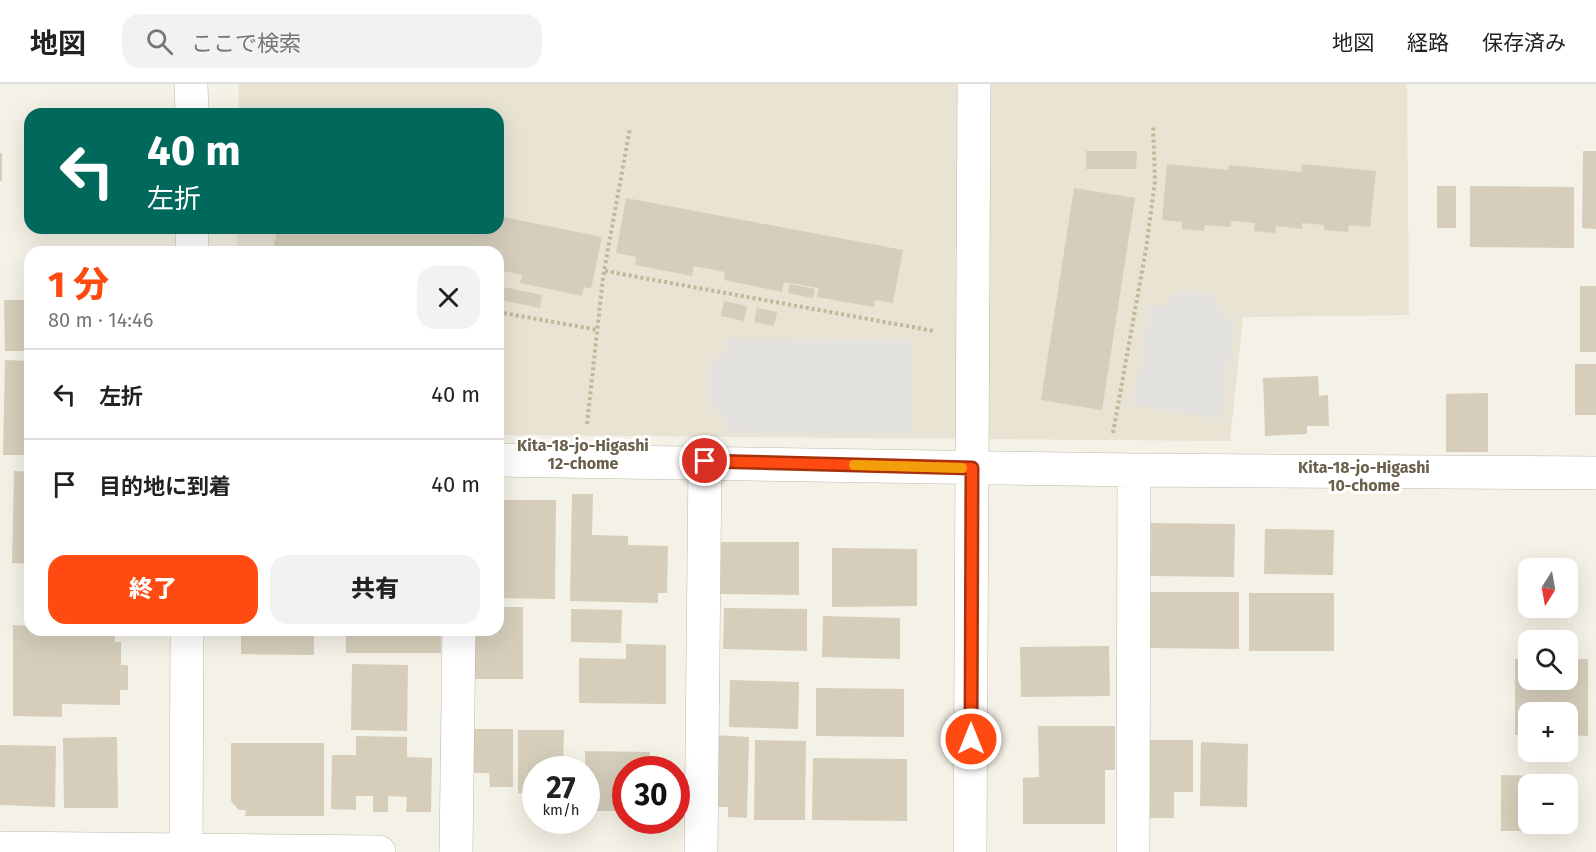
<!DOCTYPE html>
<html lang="ja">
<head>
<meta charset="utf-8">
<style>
  body { margin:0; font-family:"Fira Sans","Noto Sans JP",sans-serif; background:#f2f2f2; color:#222; height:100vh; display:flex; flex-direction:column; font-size:22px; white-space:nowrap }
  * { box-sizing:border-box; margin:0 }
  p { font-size:20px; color:#767676 }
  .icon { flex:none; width:33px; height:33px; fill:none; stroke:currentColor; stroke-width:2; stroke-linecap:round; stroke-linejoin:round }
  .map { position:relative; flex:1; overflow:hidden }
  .panel { position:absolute; left:24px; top:162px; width:480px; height:390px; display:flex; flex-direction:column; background:#fff; border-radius:18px; box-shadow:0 6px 24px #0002 }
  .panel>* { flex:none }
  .top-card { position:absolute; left:24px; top:24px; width:480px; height:126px; border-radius:18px; box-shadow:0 6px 24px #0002; background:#00695c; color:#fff; overflow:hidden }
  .needle { width:39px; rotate:191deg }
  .buttons { position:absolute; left:1518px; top:474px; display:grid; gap:12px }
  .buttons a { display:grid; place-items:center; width:60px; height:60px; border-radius:12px; background:#fff; box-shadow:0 6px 24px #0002; font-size:30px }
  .speed { position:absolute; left:522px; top:672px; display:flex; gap:12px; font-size:30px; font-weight:700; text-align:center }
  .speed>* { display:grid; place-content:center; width:78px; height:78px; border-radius:50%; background:#fff; box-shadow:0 6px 24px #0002; line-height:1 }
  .speed small { font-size:15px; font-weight:400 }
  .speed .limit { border:9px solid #d22; background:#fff; color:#111 }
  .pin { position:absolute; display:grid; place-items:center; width:51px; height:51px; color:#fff; margin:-26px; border:3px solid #fff; border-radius:50%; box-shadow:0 2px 6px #0007 }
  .me { position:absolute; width:66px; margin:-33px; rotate:0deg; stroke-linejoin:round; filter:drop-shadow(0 0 4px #0008) }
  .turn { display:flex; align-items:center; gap:21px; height:126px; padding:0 24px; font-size:27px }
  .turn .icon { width:78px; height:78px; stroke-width:2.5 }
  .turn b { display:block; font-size:42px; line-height:51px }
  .round { display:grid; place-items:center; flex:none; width:63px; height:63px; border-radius:18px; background:#f2f2f2 }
  .summary { display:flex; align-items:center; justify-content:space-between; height:102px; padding:0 24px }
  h1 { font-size:36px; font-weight:800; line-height:45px; color:#ff4b11 }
  .cta { display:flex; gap:12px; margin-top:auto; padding:12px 24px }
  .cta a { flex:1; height:69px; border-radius:18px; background:#ff4b11; color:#fff; font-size:24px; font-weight:800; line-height:69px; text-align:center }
  .cta a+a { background:#f2f2f2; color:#222 }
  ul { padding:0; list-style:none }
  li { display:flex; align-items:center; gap:18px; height:90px; padding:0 24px; border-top:2px solid #e0e0e0 }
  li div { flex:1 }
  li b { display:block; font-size:22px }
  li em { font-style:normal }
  header { display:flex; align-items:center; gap:36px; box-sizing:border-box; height:84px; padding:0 30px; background:#fff; border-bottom:2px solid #e0e0e0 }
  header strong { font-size:28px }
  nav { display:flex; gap:33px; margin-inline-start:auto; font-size:21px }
  .search { width:420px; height:54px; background:#f2f2f2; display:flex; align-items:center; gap:15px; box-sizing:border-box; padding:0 21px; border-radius:18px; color:#767676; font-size:22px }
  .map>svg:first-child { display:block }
  .residential { fill:#e8e3d3 }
  .parking { fill:#e4e2de }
  .building { fill:#d6cebb }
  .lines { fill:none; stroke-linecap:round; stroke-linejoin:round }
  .minor-casing { stroke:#bfb9a8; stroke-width:34 }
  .path { stroke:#c2b798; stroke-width:4; stroke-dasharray:3 3; stroke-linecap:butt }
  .minor { stroke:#fff; stroke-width:33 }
  .route-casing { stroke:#a6310b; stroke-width:15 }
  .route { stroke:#ff4b11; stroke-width:10 }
  .slow { stroke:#f59e0b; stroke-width:10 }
  .labels { text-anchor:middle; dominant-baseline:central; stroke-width:6; stroke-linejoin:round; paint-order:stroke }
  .neighbourhood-label { font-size:16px; font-weight:bold; fill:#6a604b; stroke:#fff }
</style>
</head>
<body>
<header>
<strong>地図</strong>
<div class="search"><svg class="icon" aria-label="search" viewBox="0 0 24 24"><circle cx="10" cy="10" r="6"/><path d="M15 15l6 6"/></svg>ここで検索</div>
<nav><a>地図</a><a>経路</a><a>保存済み</a></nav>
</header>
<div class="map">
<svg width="1596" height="768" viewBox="0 0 1596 768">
  <rect width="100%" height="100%" fill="#f4f1e6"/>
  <path class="residential" d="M 239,0 L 1407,0 L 1409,231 L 1243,233 L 1230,357 L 498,351 L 498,168 L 237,168 L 238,144 L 498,144 L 498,30 L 238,30 Z"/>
  <path class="parking" d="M 1181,207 L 1211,211 L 1227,234 L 1236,236 L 1220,335 L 1133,321 L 1150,222 L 1161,223 Z
    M 726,254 L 912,257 L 911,349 L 724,347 L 724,334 L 707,317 L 707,283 L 726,268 Z"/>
  <path class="building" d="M 27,66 L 30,66 L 30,121 L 26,121 Z
    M 1086,67 L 1137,67 L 1136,85 L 1086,85 Z
    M 1583,67 L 1596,67 L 1596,145 L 1582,144 Z
    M 0,69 L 2,69 L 2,97 L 0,97 Z
    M 1167,80 L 1228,86 L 1229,81 L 1301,88 L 1302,80 L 1376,87 L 1370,143 L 1349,141 L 1348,148 L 1324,146 L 1324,141 L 1302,139 L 1302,145 L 1276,142 L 1275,149 L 1254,147 L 1255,139 L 1231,137 L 1231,143 L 1205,141 L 1204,147 L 1182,145 L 1182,138 L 1162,136 Z
    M 1437,102 L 1456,102 L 1456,144 L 1437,144 Z
    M 1470,102 L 1574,103 L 1574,164 L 1470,163 Z
    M 1074,104 L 1135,114 L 1102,326 L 1041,316 Z
    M 626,114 L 903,166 L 893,219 L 875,216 L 874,223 L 817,213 L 819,204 L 784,198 L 782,208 L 724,196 L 725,188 L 694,182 L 692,192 L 635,181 L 636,173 L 616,169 Z
    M 498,132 L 602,153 L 591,205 L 584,203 L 582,212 L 520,199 L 522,191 L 503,187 L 501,196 L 498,195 L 498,168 L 282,168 L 273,164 L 278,144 L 498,144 Z
    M 790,200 L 815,205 L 813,214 L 788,209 Z
    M 1580,202 L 1596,202 L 1596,268 L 1580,268 Z
    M 503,203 L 542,211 L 540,224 L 500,216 Z
    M 4,216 L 30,216 L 30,267 L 5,267 Z
    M 724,217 L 747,222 L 744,237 L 721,232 Z
    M 757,224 L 777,228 L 774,242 L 754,238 Z
    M 5,276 L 30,277 L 30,371 L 3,371 Z
    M 1575,280 L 1596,280 L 1596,331 L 1575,331 Z
    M 1318,292 L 1319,312 L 1328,311 L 1329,342 L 1307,342 L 1307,350 L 1265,352 L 1263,294 Z
    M 1488,309 L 1488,368 L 1446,368 L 1446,310 Z
    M 14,387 L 30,388 L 30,480 L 12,479 Z
    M 572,410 L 593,410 L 592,451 L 628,452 L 628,461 L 668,462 L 667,509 L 658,509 L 658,519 L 570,517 Z
    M 498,416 L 556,416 L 555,515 L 498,514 Z
    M 1150,439 L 1235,440 L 1234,493 L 1150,492 Z
    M 1265,445 L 1334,446 L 1333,491 L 1264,490 Z
    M 716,458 L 799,458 L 799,511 L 716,510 Z
    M 832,464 L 917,465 L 917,522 L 832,523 Z
    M 1149,508 L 1239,508 L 1239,565 L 1149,564 Z
    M 1249,509 L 1334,509 L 1334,567 L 1249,567 Z
    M 498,523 L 523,523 L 523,595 L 473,595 L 473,546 L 498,546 Z
    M 724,524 L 807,525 L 807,567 L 723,565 Z
    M 571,525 L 622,526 L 621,559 L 571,558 Z
    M 823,532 L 900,534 L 900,575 L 822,573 Z
    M 13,541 L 30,542 L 30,546 L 115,546 L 115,558 L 121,558 L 121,581 L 128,581 L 128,606 L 120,606 L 120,621 L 62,620 L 62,633 L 13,632 Z
    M 241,546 L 314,546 L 314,571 L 241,570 Z
    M 346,546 L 441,546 L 441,569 L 346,569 Z
    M 626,560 L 666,561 L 666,620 L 579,619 L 579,574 L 626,575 Z
    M 1109,562 L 1110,612 L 1021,613 L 1020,563 Z
    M 1515,575 L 1528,575 L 1528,596 L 1568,596 L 1568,575 L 1588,575 L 1588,652 L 1568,651 L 1568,628 L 1528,628 L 1528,651 L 1515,651 Z
    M 352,580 L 408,581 L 407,647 L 351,646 Z
    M 730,596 L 799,598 L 798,645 L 729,643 Z
    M 816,604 L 904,605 L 904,653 L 816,652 Z
    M 1038,642 L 1115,642 L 1115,686 L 1105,686 L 1105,740 L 1023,740 L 1023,694 L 1039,693 Z
    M 474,645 L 513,645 L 513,703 L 490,703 L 489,689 L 474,689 Z
    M 518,646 L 564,646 L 563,686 L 536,686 L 536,709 L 518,709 Z
    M 715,651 L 749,653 L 747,734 L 728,733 L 728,723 L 712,723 Z
    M 356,652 L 407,653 L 407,673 L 432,674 L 431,728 L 406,728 L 407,713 L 388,712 L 388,728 L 373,728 L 373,712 L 356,712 L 356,726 L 331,725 L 332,671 L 356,671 Z
    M 117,653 L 118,724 L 64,724 L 63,654 Z
    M 755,656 L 806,657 L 805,736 L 754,736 Z
    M 1143,656 L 1193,656 L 1193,708 L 1174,708 L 1174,734 L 1142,734 Z
    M 1201,658 L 1248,660 L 1247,723 L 1200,722 Z
    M 231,659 L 324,659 L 324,732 L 245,732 L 246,726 L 239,726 L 231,717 Z
    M 0,661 L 56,662 L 55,723 L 0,721 Z
    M 585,667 L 650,668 L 650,686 L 626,686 L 626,727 L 586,727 Z
    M 813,674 L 907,675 L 907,737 L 812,736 Z
    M 1501,691 L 1566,692 L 1566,700 L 1528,700 L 1528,740 L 1548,740 L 1548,747 L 1501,747 Z"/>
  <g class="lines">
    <g class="minor-casing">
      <path id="minor" d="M 191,0 L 192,30
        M 192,168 L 192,144
        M 498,376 L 1134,386 L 1596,389
        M 0,764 L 379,768
        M 186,768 L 187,546
        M 456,768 L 459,546
        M 701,768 L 705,377
        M 970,768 L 974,0
        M 1133,768 L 1134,386"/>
    </g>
    <path class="path" d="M 605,187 L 934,247
      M 498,228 L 598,246
      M 587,340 L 603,193 L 630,44
      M 1113,349 L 1146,165 L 1155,97 L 1153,41"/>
    <use href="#minor" class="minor"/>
  </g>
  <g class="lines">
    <g class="route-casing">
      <path id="route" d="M 705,377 L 972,384 L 971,655"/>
    </g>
    <use href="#route" class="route"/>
    <path class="slow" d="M 854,381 L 962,384"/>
  </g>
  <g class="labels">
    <g class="neighbourhood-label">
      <text x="583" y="361">Kita-18-jo-Higashi<tspan x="583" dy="18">12-chome</tspan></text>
      <text x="1364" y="383">Kita-18-jo-Higashi<tspan x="1364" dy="18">10-chome</tspan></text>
    </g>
  </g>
</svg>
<div class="buttons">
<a><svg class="needle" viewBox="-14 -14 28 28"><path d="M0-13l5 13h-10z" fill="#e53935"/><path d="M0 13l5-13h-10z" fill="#767676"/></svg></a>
<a><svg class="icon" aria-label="search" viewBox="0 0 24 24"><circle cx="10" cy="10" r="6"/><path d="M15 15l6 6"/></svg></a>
<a>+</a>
<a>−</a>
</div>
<div class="speed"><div>27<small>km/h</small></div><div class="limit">30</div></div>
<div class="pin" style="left:705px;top:377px;background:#d93025"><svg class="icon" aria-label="arrive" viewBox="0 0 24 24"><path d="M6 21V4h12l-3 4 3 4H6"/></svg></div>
<svg class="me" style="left:971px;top:655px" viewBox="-20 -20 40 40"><circle r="17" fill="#ff4b11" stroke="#fff" stroke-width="3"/><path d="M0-11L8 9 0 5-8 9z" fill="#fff"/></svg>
<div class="top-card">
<div class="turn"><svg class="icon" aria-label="left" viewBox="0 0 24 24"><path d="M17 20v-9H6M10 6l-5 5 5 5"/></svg><div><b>40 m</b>左折</div></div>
</div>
<section class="panel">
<div class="summary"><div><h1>1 分</h1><p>80 m · 14:46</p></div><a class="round"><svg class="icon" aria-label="close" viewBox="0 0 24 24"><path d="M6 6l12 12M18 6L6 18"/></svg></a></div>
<ul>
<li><svg class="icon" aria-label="left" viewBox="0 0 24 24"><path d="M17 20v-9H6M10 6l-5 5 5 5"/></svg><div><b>左折</b></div><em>40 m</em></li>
<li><svg class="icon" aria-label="arrive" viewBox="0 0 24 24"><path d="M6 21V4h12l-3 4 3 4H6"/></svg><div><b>目的地に到着</b></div><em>40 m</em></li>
</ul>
<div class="cta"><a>終了</a><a>共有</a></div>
</section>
</div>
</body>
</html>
